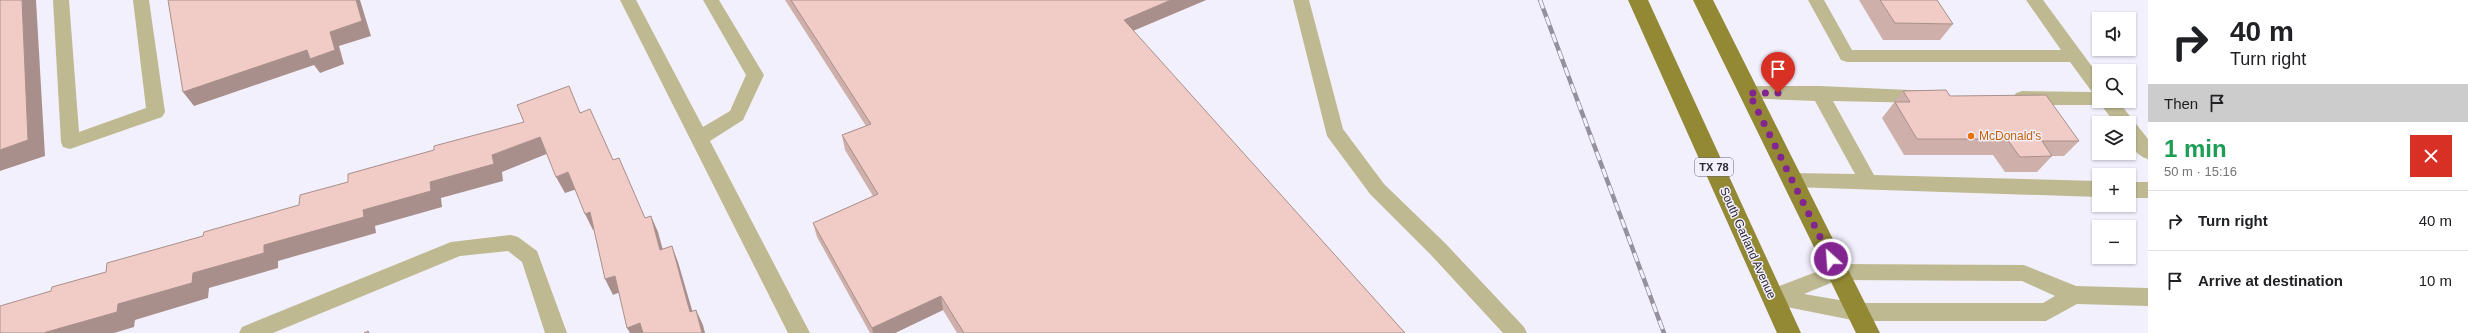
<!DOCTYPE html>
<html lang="en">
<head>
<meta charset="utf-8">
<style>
  body { margin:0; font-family:Helvetica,sans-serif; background:#f6f6f6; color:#202124; height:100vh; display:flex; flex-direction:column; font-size:15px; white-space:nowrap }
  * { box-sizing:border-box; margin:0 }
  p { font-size:13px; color:#757577 }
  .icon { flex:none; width:22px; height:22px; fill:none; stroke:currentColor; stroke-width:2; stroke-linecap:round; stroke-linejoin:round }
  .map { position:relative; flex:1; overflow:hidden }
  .drawer { display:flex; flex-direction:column; background:#fff; width:320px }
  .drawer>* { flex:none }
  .guide { background:#fff; color:#202124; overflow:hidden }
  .fabs { position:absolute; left:2092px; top:12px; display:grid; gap:8px }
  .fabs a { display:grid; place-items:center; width:44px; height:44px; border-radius:0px; background:#fff; box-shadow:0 1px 3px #0004; font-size:20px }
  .pin { position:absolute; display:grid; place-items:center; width:34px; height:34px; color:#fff; margin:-41px -17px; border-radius:50% 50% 50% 0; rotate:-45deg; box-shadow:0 0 4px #0007 }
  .pin .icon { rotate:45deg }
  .me { position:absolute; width:44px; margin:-22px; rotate:334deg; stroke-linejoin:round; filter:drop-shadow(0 0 3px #0008) }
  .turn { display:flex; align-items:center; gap:14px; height:84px; padding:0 16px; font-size:18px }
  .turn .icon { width:52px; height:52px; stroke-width:2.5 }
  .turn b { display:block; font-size:28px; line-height:34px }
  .then { display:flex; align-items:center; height:38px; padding:0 16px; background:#0003; gap:8px; font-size:15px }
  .round { display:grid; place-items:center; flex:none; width:42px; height:42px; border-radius:0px; background:#f6f6f6 }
  .headline { display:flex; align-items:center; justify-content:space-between; height:68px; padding:0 16px }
  h1 { font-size:24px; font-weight:700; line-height:30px; color:#1e9e55 }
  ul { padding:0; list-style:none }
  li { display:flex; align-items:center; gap:12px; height:60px; padding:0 16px; border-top:1px solid #e0e0e0 }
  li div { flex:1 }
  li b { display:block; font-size:15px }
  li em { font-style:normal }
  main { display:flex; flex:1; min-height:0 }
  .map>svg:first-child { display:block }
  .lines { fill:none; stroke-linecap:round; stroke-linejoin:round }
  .service { fill:#beb990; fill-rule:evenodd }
  .primary { fill:#938833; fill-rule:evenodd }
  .rail-casing { stroke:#94919d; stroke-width:4.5 }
  .rail { stroke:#f3f0fd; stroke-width:3; stroke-dasharray:9; stroke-linecap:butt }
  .wall { fill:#cfafaa }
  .shaded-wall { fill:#a98f8b }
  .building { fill:#f1ccc6; stroke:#a98f8b }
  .route { stroke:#822591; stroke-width:7; stroke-dasharray:0 12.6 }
  .food-dot { fill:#e8710a; stroke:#f3f0fd; stroke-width:1.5 }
  .labels { text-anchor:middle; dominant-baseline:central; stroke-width:3; stroke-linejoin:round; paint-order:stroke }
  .shield { fill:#f3f0fd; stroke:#686570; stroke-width:1 }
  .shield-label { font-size:11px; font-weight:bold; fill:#2c2934 }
  .food-label { font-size:12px; fill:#c56008; stroke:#f3f0fd; text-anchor:start }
  .street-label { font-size:12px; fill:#2c2934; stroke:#f3f0fd }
</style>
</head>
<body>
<main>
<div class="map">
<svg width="2148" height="333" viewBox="0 0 2148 333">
  <rect width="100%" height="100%" fill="#f3f0fd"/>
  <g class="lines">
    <path class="service" d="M 53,0 L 69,0 L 79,132 L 146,108 L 133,0 L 149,0 L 165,112 L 162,117 L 70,149 L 63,147 L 61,142 Z
      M 620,0 L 636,0 L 703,127 L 730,111 L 746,75 L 703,0 L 719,0 L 764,75 L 743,120 L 710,141 L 810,333 L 788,333 Z
      M 1293,0 L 1309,0 L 1343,129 L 1384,184 L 1445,243 L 1524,327 L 1527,333 L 1503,333 L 1431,255 L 1370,194 L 1327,136 Z
      M 1808,0 L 1824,0 L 1852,50 L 2061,50 L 2026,0 L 2043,0 L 2099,76 L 2099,101 L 2118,101 L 2148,139 L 2148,159 C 2131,154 2129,138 2129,123 L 2115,123 L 2101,105 L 2022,105 L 2016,103 L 2013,98 L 2016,93 L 2022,91 L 2092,92 L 2070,62 L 1847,62 L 1841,60 Z
      M 1749,86 L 1820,86 L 1932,91 L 1935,96 L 1932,101 L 1926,103 L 1833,101 L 1874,175 L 2099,181 L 2099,197 L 1792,187 L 1785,185 L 1782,180 L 1785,175 L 1792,173 L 1855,174 L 1815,101 L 1743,98 L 1740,93 L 1743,88 Z
      M 2129,182 L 2148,182 L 2148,198 L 2129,198 Z
      M 511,235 L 518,237 L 537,251 L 567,333 L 545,333 L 522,262 L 508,251 L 460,256 L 273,333 L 239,333 L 242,327 L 451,242 Z
      M 1837,264 L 2024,265 L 2076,286 L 2148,288 L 2148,306 L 2077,304 L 2046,321 L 1857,321 L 1766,303 L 1763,297 L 1766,291 ZM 1838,280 L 2022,281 L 2055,296 L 2043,303 L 1857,303 L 1804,294 Z"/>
    <path class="primary" d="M 1628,0 L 1648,0 L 1801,333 L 1777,333 Z
      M 1693,0 L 1713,0 L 1880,333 L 1856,333 Z"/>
    <g class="rail-casing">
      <path id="rail" d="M 1540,0 L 1664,333"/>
    </g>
    <use href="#rail" class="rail"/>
  </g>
  <path class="wall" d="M 785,0 L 1206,0 L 1133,31 L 1405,333 L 957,333 L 943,310 L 895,333 L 870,333 L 817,237 L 813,223 L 873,196 L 845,150 L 842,135 L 866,126 Z
    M 1859,0 L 1937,0 L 1953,24 L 1940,40 L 1883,40 Z
    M 1903,91 L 1950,96 L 2079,141 L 2064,156 L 2052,156 L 2037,172 L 2005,172 L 1993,155 L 1904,155 L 1882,118 Z"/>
  <path class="shaded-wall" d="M 22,0 L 36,0 L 45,156 L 0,171 L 0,150 Z
    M 356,0 L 360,0 L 371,36 L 339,46 L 344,64 L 320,73 L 314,65 L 194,106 L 183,92 Z
    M 1171,0 L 1206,0 L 1123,35 L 1124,20 Z
    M 540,137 L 549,153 L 502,172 L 503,181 L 441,198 L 442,207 L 375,226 L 376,233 L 278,261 L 278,268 L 209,288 L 208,298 L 135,320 L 134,327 L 114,333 L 43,333 L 118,304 L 193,273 L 264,245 L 363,210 L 492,155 Z
    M 568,172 L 577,189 L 565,193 L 556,177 Z
    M 590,212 L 598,228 L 593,230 L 585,214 Z
    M 651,216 L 658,232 L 667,265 L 660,250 Z
    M 672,246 L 678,262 L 697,327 L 690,312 Z
    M 615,276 L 623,291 L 613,295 L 605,279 Z
    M 941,296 L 943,310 L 895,333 L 873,333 L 872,328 Z
    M 696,310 L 703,325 L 705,333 L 702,333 Z
    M 640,323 L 645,333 L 630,333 L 627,328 Z"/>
  <path class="building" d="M 0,0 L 22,0 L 28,140 L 0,150 Z
    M 168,0 L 356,0 L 362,21 L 330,32 L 335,50 L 310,59 L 307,50 L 183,92 Z
    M 791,0 L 1171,0 L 1124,20 L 1405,333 L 964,333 L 941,296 L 872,328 L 813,223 L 878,194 L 842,135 L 871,124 Z
    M 1880,0 L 1937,0 L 1953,24 L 1895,23 Z
    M 569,86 L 580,113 L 590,109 L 613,160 L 619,158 L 645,218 L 651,216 L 660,250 L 672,246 L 690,312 L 696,310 L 702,333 L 643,333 L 640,323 L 627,328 L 615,276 L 605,279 L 590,212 L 585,214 L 568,172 L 556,177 L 540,137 L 492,155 L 494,164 L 430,182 L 431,191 L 363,210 L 364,217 L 264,245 L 264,253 L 193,273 L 192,283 L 118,304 L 117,312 L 43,333 L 0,333 L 0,306 L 51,291 L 52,287 L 106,272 L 107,263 L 203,236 L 204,232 L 299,205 L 300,195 L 348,182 L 348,174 L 434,150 L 434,146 L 524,122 L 517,105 Z
    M 1946,90 L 1950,96 L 2046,95 L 2079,141 L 2042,141 L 2052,156 L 2020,157 L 2007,139 L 1917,139 L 1895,102 L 1910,102 L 1903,91 Z
    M 368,331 L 369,333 L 364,333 Z"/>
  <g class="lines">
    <path class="route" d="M 1778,93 L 1749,93 L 1831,259"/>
  </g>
  <circle class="food-dot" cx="1971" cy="136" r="4"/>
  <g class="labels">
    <rect class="shield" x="1695" y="158" width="38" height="18" rx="3"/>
    <g class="shield-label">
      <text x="1714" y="167">TX 78</text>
    </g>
    <g class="food-label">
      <text x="1979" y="136">McDonald's</text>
    </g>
    <g class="street-label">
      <text transform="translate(1748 243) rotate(66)">South Garland Avenue</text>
    </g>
  </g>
</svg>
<div class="fabs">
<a><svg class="icon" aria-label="sound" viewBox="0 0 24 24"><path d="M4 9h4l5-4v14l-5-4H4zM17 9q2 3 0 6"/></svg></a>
<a><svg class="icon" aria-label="search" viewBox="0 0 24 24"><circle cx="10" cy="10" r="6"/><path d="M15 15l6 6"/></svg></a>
<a><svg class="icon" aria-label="layers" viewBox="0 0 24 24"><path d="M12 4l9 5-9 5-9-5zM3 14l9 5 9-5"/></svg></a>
<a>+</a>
<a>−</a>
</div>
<div class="pin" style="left:1778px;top:93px;background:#d93025"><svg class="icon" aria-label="arrive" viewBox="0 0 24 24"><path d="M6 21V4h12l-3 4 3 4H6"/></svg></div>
<svg class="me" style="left:1831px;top:259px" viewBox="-20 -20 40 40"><circle r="17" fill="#822591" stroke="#fff" stroke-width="3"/><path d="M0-11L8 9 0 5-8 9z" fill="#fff"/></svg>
</div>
<section class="drawer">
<div class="guide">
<div class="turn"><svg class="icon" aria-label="right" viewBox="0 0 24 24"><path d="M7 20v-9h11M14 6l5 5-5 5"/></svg><div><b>40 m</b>Turn right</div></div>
<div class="then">Then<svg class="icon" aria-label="arrive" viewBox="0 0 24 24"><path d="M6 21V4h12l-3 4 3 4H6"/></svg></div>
</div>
<div class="headline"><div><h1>1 min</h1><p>50 m · 15:16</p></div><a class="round" style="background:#d93025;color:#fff"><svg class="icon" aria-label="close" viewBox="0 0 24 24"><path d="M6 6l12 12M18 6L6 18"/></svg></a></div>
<ul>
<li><svg class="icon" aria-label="right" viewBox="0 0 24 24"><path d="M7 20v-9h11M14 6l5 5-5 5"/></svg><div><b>Turn right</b></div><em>40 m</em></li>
<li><svg class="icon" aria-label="arrive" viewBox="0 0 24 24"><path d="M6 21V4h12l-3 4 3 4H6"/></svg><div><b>Arrive at destination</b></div><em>10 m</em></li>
</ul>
</section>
</main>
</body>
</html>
